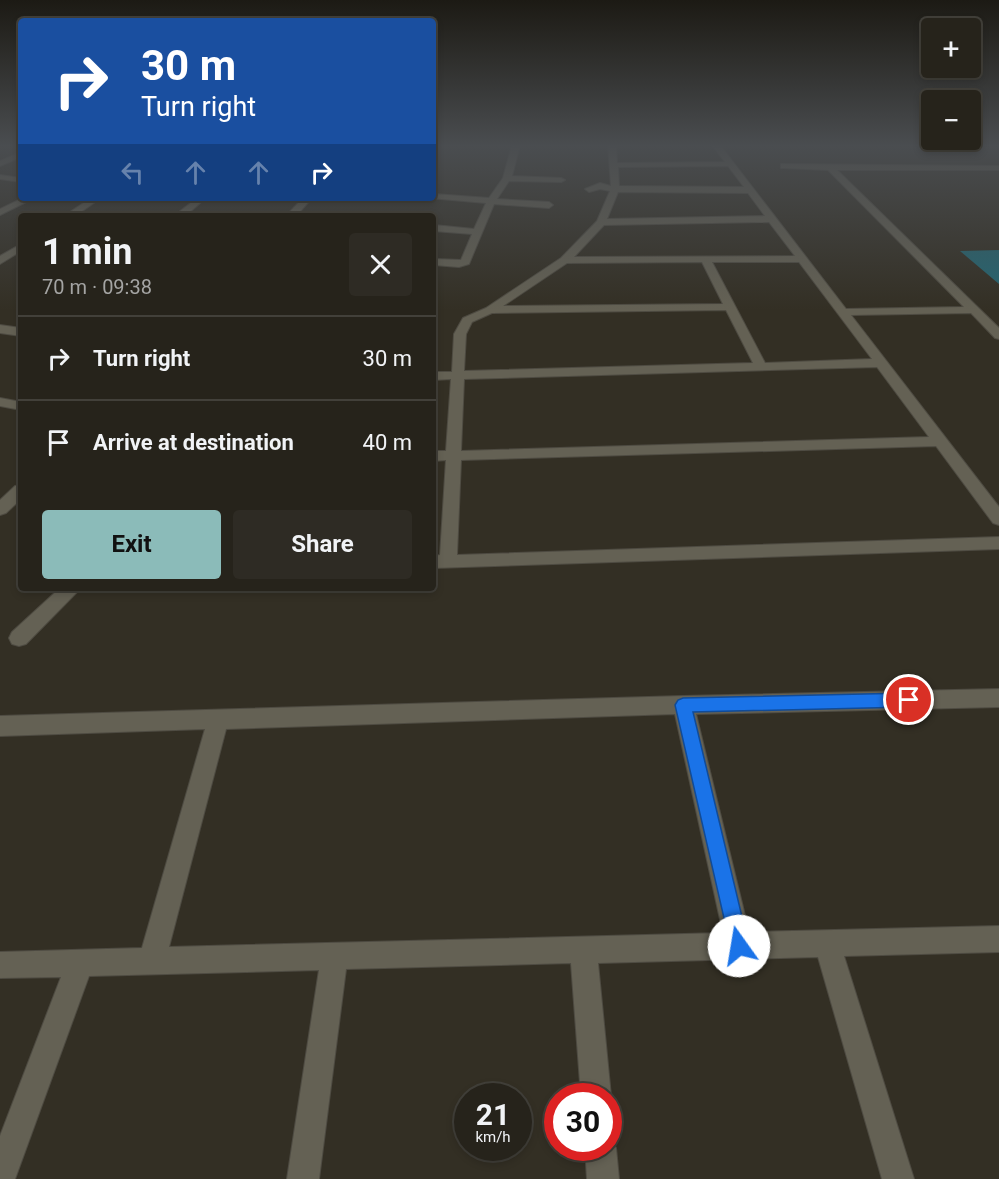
<!DOCTYPE html>
<html lang="en">
<head>
<meta charset="utf-8">
<style>
  body { margin:0; font-family:Roboto,sans-serif; background:#2e2b24; color:#f1f3f6; height:100vh; display:flex; flex-direction:column; font-size:22px; white-space:nowrap }
  * { box-sizing:border-box; margin:0 }
  p { font-size:20px; color:#a4a4a3 }
  .icon { flex:none; width:33px; height:33px; fill:none; stroke:currentColor; stroke-width:2; stroke-linecap:round; stroke-linejoin:round }
  .map { position:relative; flex:1; overflow:hidden }
  .panel { position:absolute; left:18px; top:213px; width:418px; height:378px; display:flex; flex-direction:column; background:#26231b; border-radius:6px; box-shadow:0 3px 9px #0003,0 0 0 2px #42403a }
  .panel>* { flex:none }
  .hud { position:absolute; left:18px; top:18px; width:418px; height:183px; border-radius:6px; box-shadow:0 3px 9px #0003,0 0 0 2px #42403a; background:#1a4fa0; color:#fff; overflow:hidden }
  .buttons { position:absolute; left:921px; top:18px; display:grid; gap:12px }
  .buttons a { display:grid; place-items:center; width:60px; height:60px; border-radius:6px; background:#26231b; box-shadow:0 3px 9px #0003,0 0 0 2px #42403a; font-size:30px }
  .speed { position:absolute; left:454px; top:1083px; display:flex; gap:12px; font-size:30px; font-weight:700; text-align:center }
  .speed>* { display:grid; place-content:center; width:78px; height:78px; border-radius:50%; background:#26231b; box-shadow:0 3px 9px #0003,0 0 0 2px #42403a; line-height:1 }
  .speed small { font-size:15px; font-weight:400 }
  .speed .limit { border:9px solid #d22; background:#fff; color:#111 }
  .pin { position:absolute; display:grid; place-items:center; width:51px; height:51px; color:#fff; margin:-26px; border:3px solid #fff; border-radius:50%; box-shadow:0 2px 6px #0007 }
  .me { position:absolute; width:66px; margin:-33px; rotate:347deg; stroke-linejoin:round; filter:drop-shadow(0 0 4px #0008) }
  .turn { display:flex; align-items:center; gap:21px; height:126px; padding:0 24px; font-size:27px }
  .turn .icon { width:78px; height:78px; stroke-width:2.5 }
  .turn b { display:block; font-size:42px; line-height:51px }
  .lanes { display:flex; align-items:center; height:57px; padding:0 24px; background:#0003; justify-content:center; gap:30px; direction:ltr }
  .lanes .off { opacity:.35 }
  .round { display:grid; place-items:center; flex:none; width:63px; height:63px; border-radius:6px; background:#2e2b24 }
  .overview { display:flex; align-items:center; justify-content:space-between; height:102px; padding:0 24px }
  h1 { font-size:36px; font-weight:700; line-height:45px }
  .primary-button { display:flex; gap:12px; margin-top:auto; padding:12px 24px }
  .primary-button a { flex:1; height:69px; border-radius:6px; background:#8bbbb9; color:#111; font-size:24px; font-weight:700; line-height:69px; text-align:center }
  .primary-button a+a { background:#2e2b24; color:#f1f3f6 }
  ul { padding:0; list-style:none }
  li { display:flex; align-items:center; gap:18px; height:84px; padding:0 24px; border-top:2px solid #42403a }
  li div { flex:1 }
  li b { display:block; font-size:22px }
  li em { font-style:normal }
  .map>svg:first-child { display:block }
  .water { fill:#246672 }
  .lines { fill:none; stroke-linecap:round; stroke-linejoin:round }
  .minor-casing { stroke:#4e4b42; stroke-width:2 }
  .minor { fill:#646154; fill-rule:evenodd }
  .route { fill:#1a73e8; stroke:#114b97; stroke-width:1.5 }
</style>
</head>
<body>
<div class="map">
<svg width="999" height="1179" viewBox="0 0 999 1179">
  <rect width="100%" height="100%" fill="#332f24"/>
  <path class="water" d="M 999,250 L 999,284 L 960,251 Z"/>
  <g class="lines">
    <g class="minor-casing">
      <path id="minor" d="M 434,145 L 438,145 L 438,146 L 434,148 Z
        M 512,145 L 520,145 L 512,176 L 561,178 L 565,180 L 561,182 L 509,181 L 497,199 L 549,202 L 553,205 L 549,208 L 494,204 L 469,264 L 459,267 L 434,265 L 434,259 L 461,260 L 472,234 L 434,231 L 434,225 L 474,229 L 486,203 L 430,198 L 434,198 L 434,194 L 489,198 L 503,178 Z
        M 608,145 L 616,145 L 617,163 L 725,162 L 712,145 L 720,145 L 846,309 L 964,307 L 828,170 L 784,168 L 781,168 L 781,164 L 999,166 L 999,170 L 837,170 L 999,328 L 999,339 L 995,338 L 971,313 L 851,315 L 999,507 L 999,525 L 993,523 L 936,446 L 461,460 L 457,555 L 999,537 L 999,549 L 434,568 L 434,556 L 440,555 L 446,460 L 434,461 L 434,451 L 446,451 L 451,379 L 434,380 L 434,372 L 452,372 L 454,334 L 463,318 L 486,308 L 561,258 L 597,221 L 610,191 L 600,189 L 589,192 L 585,189 L 600,183 L 611,186 ZM 728,166 L 744,187 L 619,186 L 618,167 ZM 618,192 L 748,193 L 765,216 L 607,219 ZM 769,222 L 795,256 L 574,257 L 604,225 ZM 702,262 L 723,304 L 503,306 L 567,263 ZM 712,262 L 799,262 L 872,359 L 765,363 ZM 726,310 L 753,363 L 464,371 L 466,334 L 472,322 L 492,313 ZM 877,367 L 929,437 L 461,451 L 464,379 Z
        M 21,152 L 21,157 L 0,166 L 0,161 Z
        M 0,175 L 21,178 L 21,182 L 0,179 Z
        M 23,198 L 34,198 L 0,215 L 0,209 Z
        M 91,198 L 101,198 L 75,216 L 64,216 Z
        M 197,198 L 206,198 L 185,216 L 174,216 Z
        M 303,198 L 312,198 L 296,216 L 286,216 Z
        M 21,244 L 21,251 L 0,264 L 0,256 Z
        M 0,325 L 21,328 L 21,336 L 0,333 Z
        M 0,398 L 21,402 L 21,410 L 0,406 Z
        M 21,485 L 21,499 L 6,513 L 0,515 L 0,500 L 15,486 Z
        M 60,588 L 81,588 L 26,644 L 19,646 L 12,644 L 9,638 L 12,632 Z
        M 999,689 L 999,707 L 696,714 L 749,932 L 999,926 L 999,952 L 844,956 L 914,1179 L 882,1179 L 818,957 L 598,963 L 611,1096 L 609,1101 L 609,1096 L 581,1096 L 571,963 L 346,969 L 319,1179 L 287,1179 L 319,970 L 89,976 L 15,1179 L 0,1179 L 0,1136 L 61,977 L 0,978 L 0,952 L 142,948 L 205,729 L 0,736 L 0,716 L 683,696 ZM 675,714 L 723,933 L 169,947 L 226,729 Z
        M 609,1136 L 616,1148 L 619,1179 L 587,1179 L 585,1148 L 609,1148 Z"/>
    </g>
    <use href="#minor" class="minor"/>
  </g>
  <linearGradient id="sky" x2="0" y2="1"><stop stop-color="#1c1a14"/><stop offset="0.47" stop-color="#4a4d50"/><stop offset="1" stop-color="#4a4d50" stop-opacity="0"/></linearGradient>
  <rect width="999" height="310" fill="url(#sky)"/>
  <path class="route" d="M 909,693 L 914,695 L 917,700 L 914,705 L 909,707 L 693,712 L 749,946 L 746,953 L 739,956 L 732,953 L 675,705 L 678,700 L 683,698 Z"/>
</svg>
<div class="buttons">
<a>+</a>
<a>−</a>
</div>
<div class="speed"><div>21<small>km/h</small></div><div class="limit">30</div></div>
<div class="pin" style="left:909px;top:700px;background:#d93025"><svg class="icon" aria-label="arrive" viewBox="0 0 24 24"><path d="M6 21V4h12l-3 4 3 4H6"/></svg></div>
<svg class="me" style="left:739px;top:946px" viewBox="-20 -20 40 40"><circle r="19" fill="#fff"/><path d="M0-13L10 11 0 6-10 11z" fill="#1a73e8"/></svg>
<div class="hud">
<div class="turn"><svg class="icon" aria-label="right" viewBox="0 0 24 24"><path d="M7 20v-9h11M14 6l5 5-5 5"/></svg><div><b>30 m</b>Turn right</div></div>
<div class="lanes"><svg class="icon off" aria-label="left" viewBox="0 0 24 24"><path d="M17 20v-9H6M10 6l-5 5 5 5"/></svg><svg class="icon off" aria-label="ahead" viewBox="0 0 24 24"><path d="M12 20V5M6 11l6-6 6 6"/></svg><svg class="icon off" aria-label="ahead" viewBox="0 0 24 24"><path d="M12 20V5M6 11l6-6 6 6"/></svg><svg class="icon" aria-label="right" viewBox="0 0 24 24"><path d="M7 20v-9h11M14 6l5 5-5 5"/></svg></div>
</div>
<section class="panel">
<div class="overview"><div><h1>1 min</h1><p>70 m · 09:38</p></div><a class="round"><svg class="icon" aria-label="close" viewBox="0 0 24 24"><path d="M6 6l12 12M18 6L6 18"/></svg></a></div>
<ul>
<li><svg class="icon" aria-label="right" viewBox="0 0 24 24"><path d="M7 20v-9h11M14 6l5 5-5 5"/></svg><div><b>Turn right</b></div><em>30 m</em></li>
<li><svg class="icon" aria-label="arrive" viewBox="0 0 24 24"><path d="M6 21V4h12l-3 4 3 4H6"/></svg><div><b>Arrive at destination</b></div><em>40 m</em></li>
</ul>
<div class="primary-button"><a>Exit</a><a>Share</a></div>
</section>
</div>
</body>
</html>
